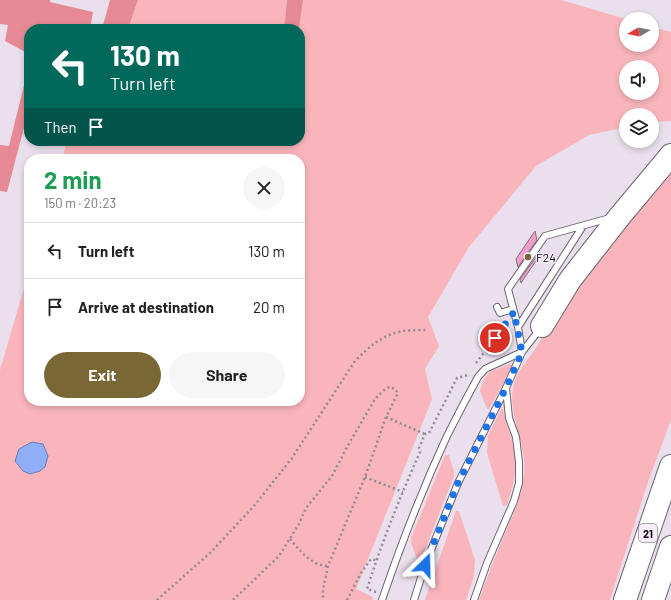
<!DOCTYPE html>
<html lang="en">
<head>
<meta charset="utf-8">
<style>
  body { margin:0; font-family:Barlow,sans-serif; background:#f6f6f6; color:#222; height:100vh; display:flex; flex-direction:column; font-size:15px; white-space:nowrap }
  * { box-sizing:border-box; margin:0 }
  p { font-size:13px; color:#767676 }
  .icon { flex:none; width:22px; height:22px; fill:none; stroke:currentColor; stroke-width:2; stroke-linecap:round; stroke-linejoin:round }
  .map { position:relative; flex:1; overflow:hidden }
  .drawer { position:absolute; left:24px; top:154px; width:281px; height:252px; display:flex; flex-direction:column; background:#fff; border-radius:16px; box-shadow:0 2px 6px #0003 }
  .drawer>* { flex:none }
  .banner { position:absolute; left:24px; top:24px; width:281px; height:122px; border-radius:16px; box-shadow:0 2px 6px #0003; background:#00695c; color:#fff; overflow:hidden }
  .needle { width:26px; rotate:260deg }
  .buttons { position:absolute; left:619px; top:12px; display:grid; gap:8px }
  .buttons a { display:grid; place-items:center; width:40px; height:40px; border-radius:50%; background:#fff; box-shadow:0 2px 6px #0003; font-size:20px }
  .pin { position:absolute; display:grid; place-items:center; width:34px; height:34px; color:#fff; margin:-17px; border:2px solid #fff; border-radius:50%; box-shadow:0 1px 4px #0007 }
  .me { position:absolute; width:44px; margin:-22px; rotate:22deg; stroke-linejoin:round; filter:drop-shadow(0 0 3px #0008) }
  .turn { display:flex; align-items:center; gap:14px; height:84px; padding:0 20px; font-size:18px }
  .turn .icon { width:52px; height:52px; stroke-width:2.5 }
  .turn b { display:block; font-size:28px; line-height:34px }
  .then { display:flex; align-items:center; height:38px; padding:0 20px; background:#0003; gap:8px; font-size:15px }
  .round { display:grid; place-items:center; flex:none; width:42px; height:42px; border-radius:21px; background:#f6f6f6 }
  .overview { display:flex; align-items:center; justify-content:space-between; height:68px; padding:0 20px }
  h1 { font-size:24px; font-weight:700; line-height:30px; color:#1e9e55 }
  .button { display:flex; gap:8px; margin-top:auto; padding:8px 20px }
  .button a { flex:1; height:46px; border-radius:24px; background:#796735; color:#fff; font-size:16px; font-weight:700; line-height:46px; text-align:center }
  .button a+a { background:#f6f6f6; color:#222 }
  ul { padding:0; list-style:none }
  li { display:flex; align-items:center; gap:12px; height:56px; padding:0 20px; border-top:1px solid #e0e0e0 }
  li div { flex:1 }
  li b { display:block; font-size:15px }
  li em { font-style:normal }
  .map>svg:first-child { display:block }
  .green { fill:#fab5bc; fill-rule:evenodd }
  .forest { fill:#e68a95 }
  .water { fill:#90adf8; stroke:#697cb2 }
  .building { fill:#f09dcb; stroke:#81727a }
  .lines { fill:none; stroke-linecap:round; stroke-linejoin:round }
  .lane-casing { stroke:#6d636f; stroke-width:8 }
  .highway-casing { stroke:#6d636f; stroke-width:24 }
  .path { stroke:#928a94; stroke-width:2.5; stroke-dasharray:2 3; stroke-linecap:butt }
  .lane { stroke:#fff; stroke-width:6 }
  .highway { stroke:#fff; stroke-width:22 }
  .route { stroke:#1a73e8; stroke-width:7; stroke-dasharray:0 12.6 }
  .poi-dot { fill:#796735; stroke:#f7ecfa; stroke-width:1.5 }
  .labels { text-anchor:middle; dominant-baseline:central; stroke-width:3; stroke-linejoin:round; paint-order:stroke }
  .shield { fill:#f7ecfa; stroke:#554e56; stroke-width:1 }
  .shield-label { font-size:11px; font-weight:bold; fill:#0f0b10 }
  .poi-label { font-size:12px; fill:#0f0b10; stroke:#f7ecfa; text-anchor:start }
</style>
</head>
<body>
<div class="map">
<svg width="671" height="600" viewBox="0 0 671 600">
  <rect width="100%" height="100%" fill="#eadfec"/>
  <path class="green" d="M 138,0 L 287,0 L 284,29 L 128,29 Z
    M 303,0 L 561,0 L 626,19 L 626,45 L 652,45 L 652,27 L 671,32 L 671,121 L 652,122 L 652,115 L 626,115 L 626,127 L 589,135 L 536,166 L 469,247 L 428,317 L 439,346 L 425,369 L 432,399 L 356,589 L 373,597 L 372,600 L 0,600 L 0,370 L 29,271 L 29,401 L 300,401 L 300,159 L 62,159 L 67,141 L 300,141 L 300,29 L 299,29 ZM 626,67 L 652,67 L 652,93 L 626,93 Z
    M 671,163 L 671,420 L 647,485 L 610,600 L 479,600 C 486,580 494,560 502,540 C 511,519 522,497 524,474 C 528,443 504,411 515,381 C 519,368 529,359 536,348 C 540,342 543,335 545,329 Z
    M 510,364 L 513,366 L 489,409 L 487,409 L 480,391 L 483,381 L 488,374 L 491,371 Z
    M 501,409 L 503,409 C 506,423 511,435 514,448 C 518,468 513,487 507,505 L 503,506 L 487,453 L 488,436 Z
    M 445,455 L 449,455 L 454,472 L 454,476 L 420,562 L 418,562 L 411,543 L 411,538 Z
    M 456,511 L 459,511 L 475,560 L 474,576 L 466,600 L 425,600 Z"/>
  <path class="forest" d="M 0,0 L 50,0 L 50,2 L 93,12 L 90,29 L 29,29 L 29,54 L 5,41 L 8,25 L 0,24 Z
    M 110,0 L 138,0 L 128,29 L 102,29 Z
    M 287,0 L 303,0 L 299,29 L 284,29 Z
    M 29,65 L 29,109 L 7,192 L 0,191 L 0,145 L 9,146 Z"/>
  <path class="water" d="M 32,442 L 43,444 L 48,456 L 45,467 L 40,471 L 30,474 L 23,471 L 15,461 L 19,449 Z"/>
  <path class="building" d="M 535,231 L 537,240 L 518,267 L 516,259 Z
    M 540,252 L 540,255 L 521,283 L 520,279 Z"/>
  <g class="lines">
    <g class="lane-casing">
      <path id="lane" d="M 497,307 L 500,313 L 513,309
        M 518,327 L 508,289 L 545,236 L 610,218
        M 382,600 C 401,544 422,490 447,436 C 457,416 467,397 478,377 L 485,369 L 522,352 L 518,327 L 583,226
        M 414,600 L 425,565 L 458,483 L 506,388 L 522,352 L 540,329
        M 474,600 L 487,563 L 514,501 L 519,483 L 519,462 L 516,437 L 509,418 L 506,388"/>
    </g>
    <g class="highway-casing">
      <path id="highway" d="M 542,326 L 570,280 L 620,216 L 671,155
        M 625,600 L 671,466
        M 653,600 L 671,547"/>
    </g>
    <path class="path" d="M 476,363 L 508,321
      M 386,417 L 425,434
      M 365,477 L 403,492
      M 290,539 C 298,548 306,559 318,564 C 321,565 324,566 328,566
      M 376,592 L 367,589 C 382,542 400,497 420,452 L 419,448 L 425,434 L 429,433 L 457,378 L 468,375
      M 157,600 L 211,552 L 254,506 L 292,458 L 355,361 C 370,346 381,336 402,331 C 410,330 419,330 427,330
      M 233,600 L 279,556 L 299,524 L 306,508 L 332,476 L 347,447 L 375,399 L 383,391 L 389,387 L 395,389 L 398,393 L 386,417 L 365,477 L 328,566 L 323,589 L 323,600
      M 347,600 L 361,573 L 371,559 L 376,560"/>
    <use href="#lane" class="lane"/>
    <use href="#highway" class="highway"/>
  </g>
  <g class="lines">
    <path class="route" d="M 425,565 L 458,483 L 506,388 L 522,352 L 514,312 L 495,338"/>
  </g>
  <circle class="poi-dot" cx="528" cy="257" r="4"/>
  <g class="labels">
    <rect class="shield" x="639" y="524" width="18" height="18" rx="3"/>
    <g class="shield-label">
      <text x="648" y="533">21</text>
    </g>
    <g class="poi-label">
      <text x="536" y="257">F24</text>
    </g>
  </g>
</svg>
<div class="buttons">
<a><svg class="needle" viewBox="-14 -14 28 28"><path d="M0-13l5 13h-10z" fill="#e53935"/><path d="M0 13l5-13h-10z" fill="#767676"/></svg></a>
<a><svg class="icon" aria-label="sound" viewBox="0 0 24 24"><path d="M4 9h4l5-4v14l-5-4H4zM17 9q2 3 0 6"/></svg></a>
<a><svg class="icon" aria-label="layers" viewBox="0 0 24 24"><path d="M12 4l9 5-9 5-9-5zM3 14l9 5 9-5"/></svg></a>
</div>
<div class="pin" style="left:495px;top:338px;background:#d93025"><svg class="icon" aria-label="arrive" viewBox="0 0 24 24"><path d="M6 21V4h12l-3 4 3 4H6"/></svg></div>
<svg class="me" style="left:425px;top:565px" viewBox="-20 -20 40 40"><path d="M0-17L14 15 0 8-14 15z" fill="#1a73e8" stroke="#fff" stroke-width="4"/></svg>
<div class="banner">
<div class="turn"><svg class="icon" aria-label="left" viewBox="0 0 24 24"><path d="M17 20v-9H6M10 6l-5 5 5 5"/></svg><div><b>130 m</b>Turn left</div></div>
<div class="then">Then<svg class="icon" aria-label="arrive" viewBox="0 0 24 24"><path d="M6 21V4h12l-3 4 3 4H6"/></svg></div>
</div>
<section class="drawer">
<div class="overview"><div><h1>2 min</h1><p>150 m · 20:23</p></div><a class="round"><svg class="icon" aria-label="close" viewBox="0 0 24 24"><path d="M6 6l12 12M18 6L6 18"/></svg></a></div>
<ul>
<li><svg class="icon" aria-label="left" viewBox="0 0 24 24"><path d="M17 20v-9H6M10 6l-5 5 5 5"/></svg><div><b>Turn left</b></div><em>130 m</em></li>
<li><svg class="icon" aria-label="arrive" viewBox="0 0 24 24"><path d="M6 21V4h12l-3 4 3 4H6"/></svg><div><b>Arrive at destination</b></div><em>20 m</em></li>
</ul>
<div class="button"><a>Exit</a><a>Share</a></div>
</section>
</div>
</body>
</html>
